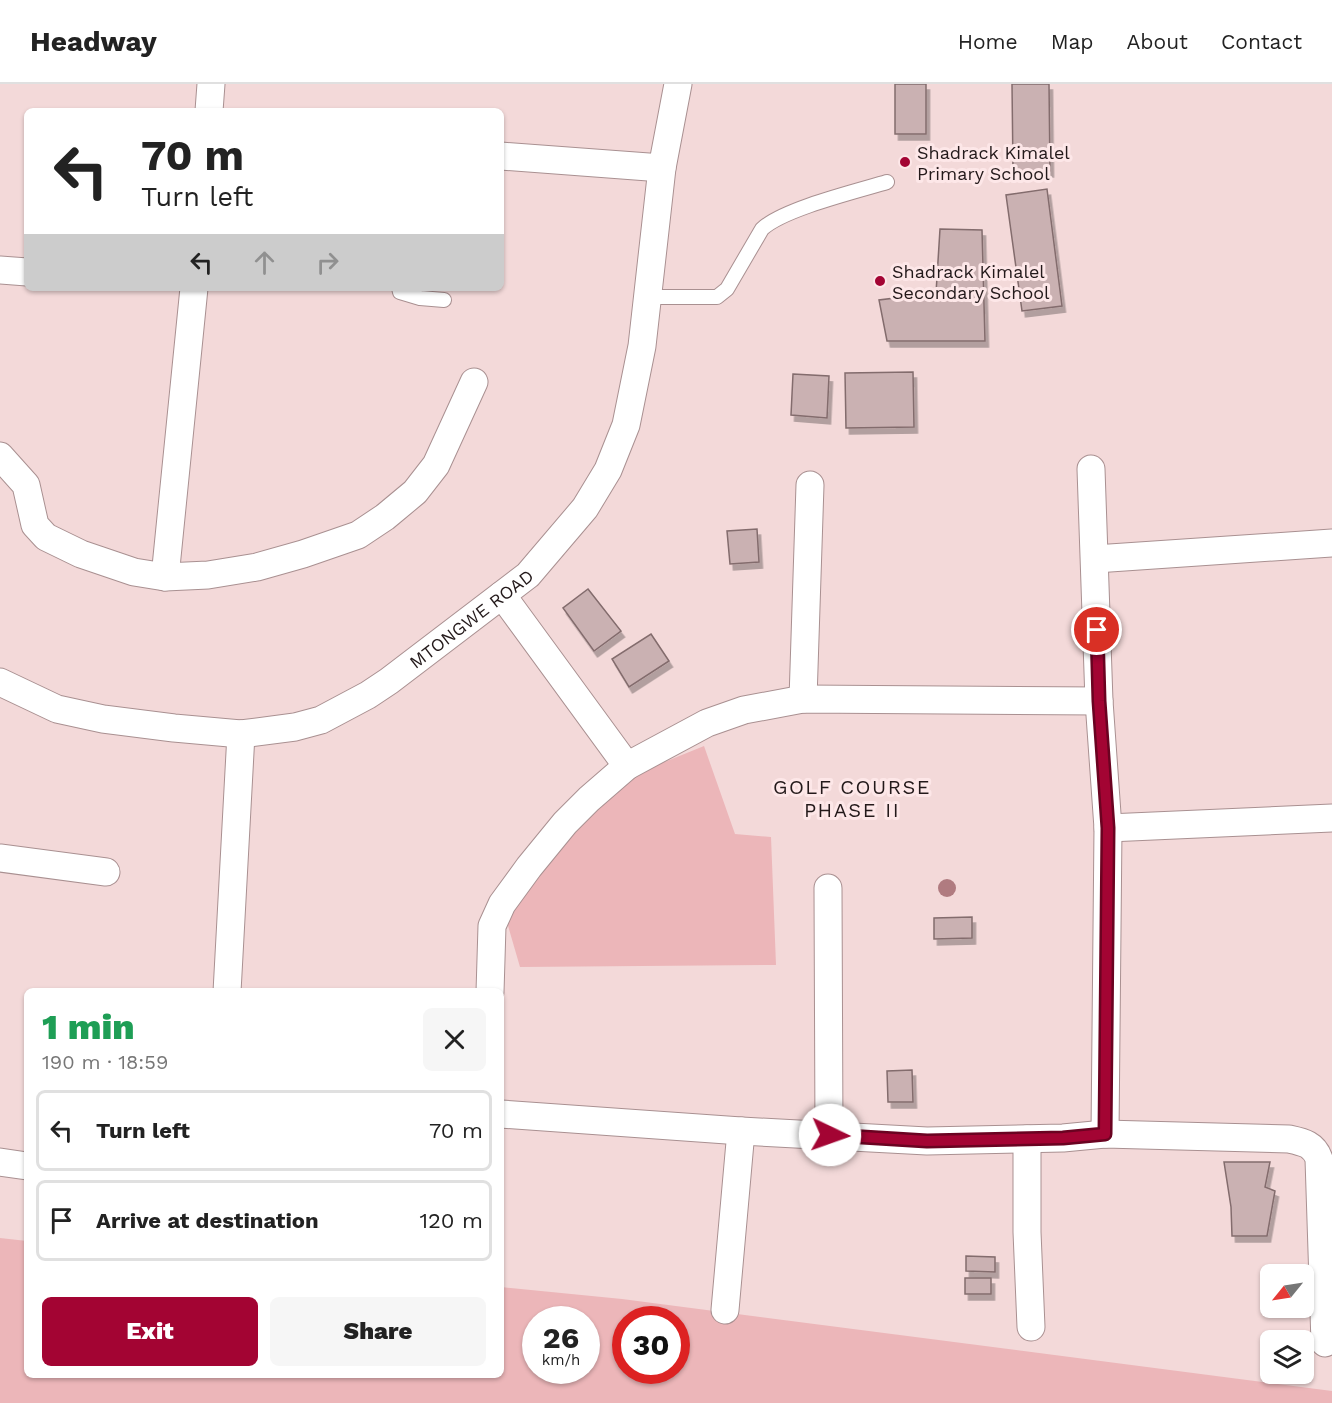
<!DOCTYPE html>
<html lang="en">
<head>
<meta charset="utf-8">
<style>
  body { margin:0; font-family:"Work Sans",sans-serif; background:#f6f6f6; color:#222; height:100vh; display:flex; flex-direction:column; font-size:22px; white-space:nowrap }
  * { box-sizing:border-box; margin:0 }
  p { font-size:20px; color:#767676 }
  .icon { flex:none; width:33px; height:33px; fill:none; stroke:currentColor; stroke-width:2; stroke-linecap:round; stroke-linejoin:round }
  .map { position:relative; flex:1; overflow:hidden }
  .sheet { position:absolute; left:24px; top:904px; width:480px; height:390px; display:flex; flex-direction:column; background:#fff; border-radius:9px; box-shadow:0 2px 4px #0004 }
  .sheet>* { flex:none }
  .hud { position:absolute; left:24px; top:24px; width:480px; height:183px; border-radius:9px; box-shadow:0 2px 4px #0004; background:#fff; color:#222; overflow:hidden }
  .needle { width:39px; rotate:240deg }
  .tools { position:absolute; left:1260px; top:1180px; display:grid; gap:12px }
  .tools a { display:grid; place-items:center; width:54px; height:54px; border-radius:9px; background:#fff; box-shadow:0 2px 4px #0004; font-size:30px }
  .speed { position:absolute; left:522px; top:1222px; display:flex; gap:12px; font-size:30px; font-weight:700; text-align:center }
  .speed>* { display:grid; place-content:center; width:78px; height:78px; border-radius:50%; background:#fff; box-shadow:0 2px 4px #0004; line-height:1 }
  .speed small { font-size:15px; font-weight:400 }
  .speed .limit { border:9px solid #d22; background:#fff; color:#111 }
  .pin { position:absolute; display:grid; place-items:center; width:51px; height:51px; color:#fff; margin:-26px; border:3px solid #fff; border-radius:50%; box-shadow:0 2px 6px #0007 }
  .me { position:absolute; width:66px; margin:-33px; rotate:93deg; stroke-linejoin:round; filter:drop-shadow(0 0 4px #0008) }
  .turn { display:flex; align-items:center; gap:21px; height:126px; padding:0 18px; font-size:27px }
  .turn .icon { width:78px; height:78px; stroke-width:2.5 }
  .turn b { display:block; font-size:42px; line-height:51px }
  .lanes { display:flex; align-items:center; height:57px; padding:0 18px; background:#0003; justify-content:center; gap:30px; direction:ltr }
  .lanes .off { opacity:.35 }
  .round { display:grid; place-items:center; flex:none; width:63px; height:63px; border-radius:9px; background:#f6f6f6 }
  .headline { display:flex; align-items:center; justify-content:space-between; height:102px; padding:0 18px }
  h1 { font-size:36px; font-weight:800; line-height:45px; color:#1e9e55 }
  .button { display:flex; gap:12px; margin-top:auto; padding:12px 18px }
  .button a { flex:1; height:69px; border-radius:9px; background:#a30433; color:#fff; font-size:24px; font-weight:800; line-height:69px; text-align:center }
  .button a+a { background:#f6f6f6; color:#222 }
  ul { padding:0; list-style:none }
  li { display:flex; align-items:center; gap:18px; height:81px; margin:0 12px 9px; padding:0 6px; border:3px solid #e0e0e0; border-radius:9px }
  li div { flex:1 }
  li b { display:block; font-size:22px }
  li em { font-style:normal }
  header { display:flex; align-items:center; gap:36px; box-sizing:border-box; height:84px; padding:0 30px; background:#fff; border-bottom:2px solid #e0e0e0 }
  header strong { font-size:28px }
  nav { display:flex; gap:33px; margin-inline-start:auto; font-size:21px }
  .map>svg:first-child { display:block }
  .green { fill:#ecb6b9; fill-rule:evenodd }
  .building { fill:#cab1b2; stroke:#836c6d; stroke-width:1.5; filter:url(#shadow) }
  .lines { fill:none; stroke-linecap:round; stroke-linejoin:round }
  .service-casing { stroke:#a99091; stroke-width:16 }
  .minor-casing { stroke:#a99091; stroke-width:29 }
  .service { stroke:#fff; stroke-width:14 }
  .minor { stroke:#fff; stroke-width:27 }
  .tree { fill:#b07b80 }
  .route-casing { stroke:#6a0321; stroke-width:15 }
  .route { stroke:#a30433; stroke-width:10 }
  .poi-dot { fill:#a30433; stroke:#fde7e8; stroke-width:2 }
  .labels { text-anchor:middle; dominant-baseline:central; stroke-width:6; stroke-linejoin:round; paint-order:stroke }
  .poi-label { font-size:18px; fill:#23191a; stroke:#fde7e8; text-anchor:start }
  .street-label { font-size:18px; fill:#23191a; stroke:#fde7e8 }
  .neighbourhood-label { font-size:20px; letter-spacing:1.5px; fill:#23191a; stroke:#fde7e8 }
</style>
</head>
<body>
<header>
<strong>Headway</strong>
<nav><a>Home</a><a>Map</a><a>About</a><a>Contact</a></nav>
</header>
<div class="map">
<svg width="1332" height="1319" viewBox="0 0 1332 1319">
  <defs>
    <filter id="shadow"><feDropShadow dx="3.5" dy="6" stdDeviation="0" flood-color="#0004"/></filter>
  </defs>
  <rect width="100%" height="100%" fill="#f3d9d9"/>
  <path class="green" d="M 704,662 L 735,750 L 771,753 L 776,881 L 520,883 L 502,821 L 603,703 Z
    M 0,1154 L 27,1157 L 27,1292 L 501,1292 L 501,1203 L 622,1215 L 1332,1307 L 1332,1319 L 0,1319 ZM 536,1236 L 586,1236 L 586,1287 L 536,1287 ZM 626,1236 L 676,1236 L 676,1287 L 626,1287 Z"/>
  <path class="building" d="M 895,0 L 926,0 L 926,50 L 895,50 Z
    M 1012,0 L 1049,0 L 1050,87 L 1013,87 Z
    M 1047,105 L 1062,222 L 1022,227 L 1006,111 Z
    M 940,145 L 982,146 L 985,257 L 887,257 L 879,216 L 936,209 Z
    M 913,288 L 914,343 L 846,344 L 845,289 Z
    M 793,290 L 829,292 L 827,334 L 791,331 Z
    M 757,445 L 759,478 L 730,480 L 727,447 Z
    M 588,505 L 621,547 L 594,567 L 563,524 Z
    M 651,550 L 669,577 L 629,603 L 612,575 Z
    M 972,833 L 972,854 L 934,855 L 934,834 Z
    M 912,986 L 913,1018 L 888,1018 L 887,987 Z
    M 1224,1078 L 1270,1078 L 1265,1103 L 1275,1107 L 1267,1152 L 1232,1152 L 1231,1123 Z
    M 966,1172 L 995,1173 L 995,1188 L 966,1187 Z
    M 965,1194 L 991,1194 L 991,1210 L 965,1210 Z"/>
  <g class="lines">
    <g class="service-casing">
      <path id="service" d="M 399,204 L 400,208 L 420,214 L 444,216
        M 648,213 L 717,213 L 727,205 L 762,145 C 783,125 857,107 887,98"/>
    </g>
    <g class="minor-casing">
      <g id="minor">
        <path d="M 209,27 L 211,0"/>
        <path d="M 501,72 L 662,84"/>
        <path d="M 0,186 L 27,188"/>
        <path d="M 0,372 L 26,401 L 35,441 L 46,453 L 81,470 L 134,488 L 165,493 L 208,491 L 257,483 L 303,470 L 358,451 L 385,433 L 415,408 L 436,381 L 474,298"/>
        <path d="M 1091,385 L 1099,617 L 1108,744 L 1105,1050"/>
        <path d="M 1095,475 L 1332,459"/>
        <path d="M 165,493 L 194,204"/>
        <path d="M 502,511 L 627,682"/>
        <path id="s1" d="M 0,598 L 57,625 L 103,635 L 174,644 L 241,650 L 295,643 L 321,636 L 368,611 L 389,597 L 528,491 L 585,424 L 608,386 L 626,341 L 642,262 L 662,84 L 678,0"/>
        <path d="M 803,615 L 810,401"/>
        <path d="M 1108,744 L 1332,734"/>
        <path d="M 0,774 L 106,788"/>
        <path d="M 828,804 L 829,1051"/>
        <path d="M 227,908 L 241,650"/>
        <path d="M 490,908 L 492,842 L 502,820 L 529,783 L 565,739 L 589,715 L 627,682 L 707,639 L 744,626 L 803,615 L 1099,617"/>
        <path d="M 501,1030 L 741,1047 L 927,1057 L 1063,1054 L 1105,1050 L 1289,1055 C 1303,1058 1314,1060 1319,1075 L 1325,1259"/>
        <path d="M 1027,1055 L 1027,1148 L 1031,1243"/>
        <path d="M 0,1078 L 27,1082"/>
        <path d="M 725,1226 L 741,1047"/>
      </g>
    </g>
    <use href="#service" class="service"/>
    <use href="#minor" class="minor"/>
  </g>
  <circle class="tree" cx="947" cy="804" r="9"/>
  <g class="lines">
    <g class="route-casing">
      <path id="route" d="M 830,1051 L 927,1057 L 1063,1054 L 1105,1050 L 1108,744 L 1099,617 L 1097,546"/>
    </g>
    <use href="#route" class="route"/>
  </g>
  <g class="poi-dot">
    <circle cx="905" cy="78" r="6"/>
    <circle cx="880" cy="197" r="6"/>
  </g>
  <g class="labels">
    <g class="poi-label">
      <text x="917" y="68">Shadrack Kimalel<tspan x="917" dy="21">Primary School</tspan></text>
      <text x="892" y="187">Shadrack Kimalel<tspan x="892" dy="21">Secondary School</tspan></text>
    </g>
    <g class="street-label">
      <text stroke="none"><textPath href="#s1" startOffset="512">MTONGWE ROAD</textPath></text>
    </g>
    <g class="neighbourhood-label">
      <text x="852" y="703">GOLF COURSE<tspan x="852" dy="23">PHASE II</tspan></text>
    </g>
  </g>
</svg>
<div class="tools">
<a><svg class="needle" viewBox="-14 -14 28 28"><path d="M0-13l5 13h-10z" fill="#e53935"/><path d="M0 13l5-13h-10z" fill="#767676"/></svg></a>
<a><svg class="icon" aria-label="layers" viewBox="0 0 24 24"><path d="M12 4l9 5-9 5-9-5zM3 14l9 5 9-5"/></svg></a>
</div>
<div class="speed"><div>26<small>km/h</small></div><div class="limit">30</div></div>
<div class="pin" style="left:1097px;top:546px;background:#d93025"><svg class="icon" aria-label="arrive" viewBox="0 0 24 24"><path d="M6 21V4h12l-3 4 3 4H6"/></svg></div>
<svg class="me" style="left:830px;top:1051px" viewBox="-20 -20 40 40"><circle r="19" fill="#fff"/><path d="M0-13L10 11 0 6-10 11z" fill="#a30433"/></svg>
<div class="hud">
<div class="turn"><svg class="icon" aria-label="left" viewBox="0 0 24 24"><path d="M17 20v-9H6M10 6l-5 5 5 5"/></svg><div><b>70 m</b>Turn left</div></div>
<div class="lanes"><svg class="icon" aria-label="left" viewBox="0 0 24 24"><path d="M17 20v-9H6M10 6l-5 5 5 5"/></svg><svg class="icon off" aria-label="ahead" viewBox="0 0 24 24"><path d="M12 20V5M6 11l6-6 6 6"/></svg><svg class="icon off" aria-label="right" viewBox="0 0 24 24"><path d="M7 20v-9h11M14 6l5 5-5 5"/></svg></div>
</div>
<section class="sheet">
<div class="headline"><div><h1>1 min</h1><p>190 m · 18:59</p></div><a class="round"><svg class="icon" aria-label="close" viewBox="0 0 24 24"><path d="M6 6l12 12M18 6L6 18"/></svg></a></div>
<ul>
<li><svg class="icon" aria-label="left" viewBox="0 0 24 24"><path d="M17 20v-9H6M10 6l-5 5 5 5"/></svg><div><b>Turn left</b></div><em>70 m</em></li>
<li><svg class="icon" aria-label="arrive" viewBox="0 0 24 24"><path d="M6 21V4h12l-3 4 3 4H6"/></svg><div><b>Arrive at destination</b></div><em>120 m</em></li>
</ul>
<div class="button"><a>Exit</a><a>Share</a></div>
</section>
</div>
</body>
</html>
